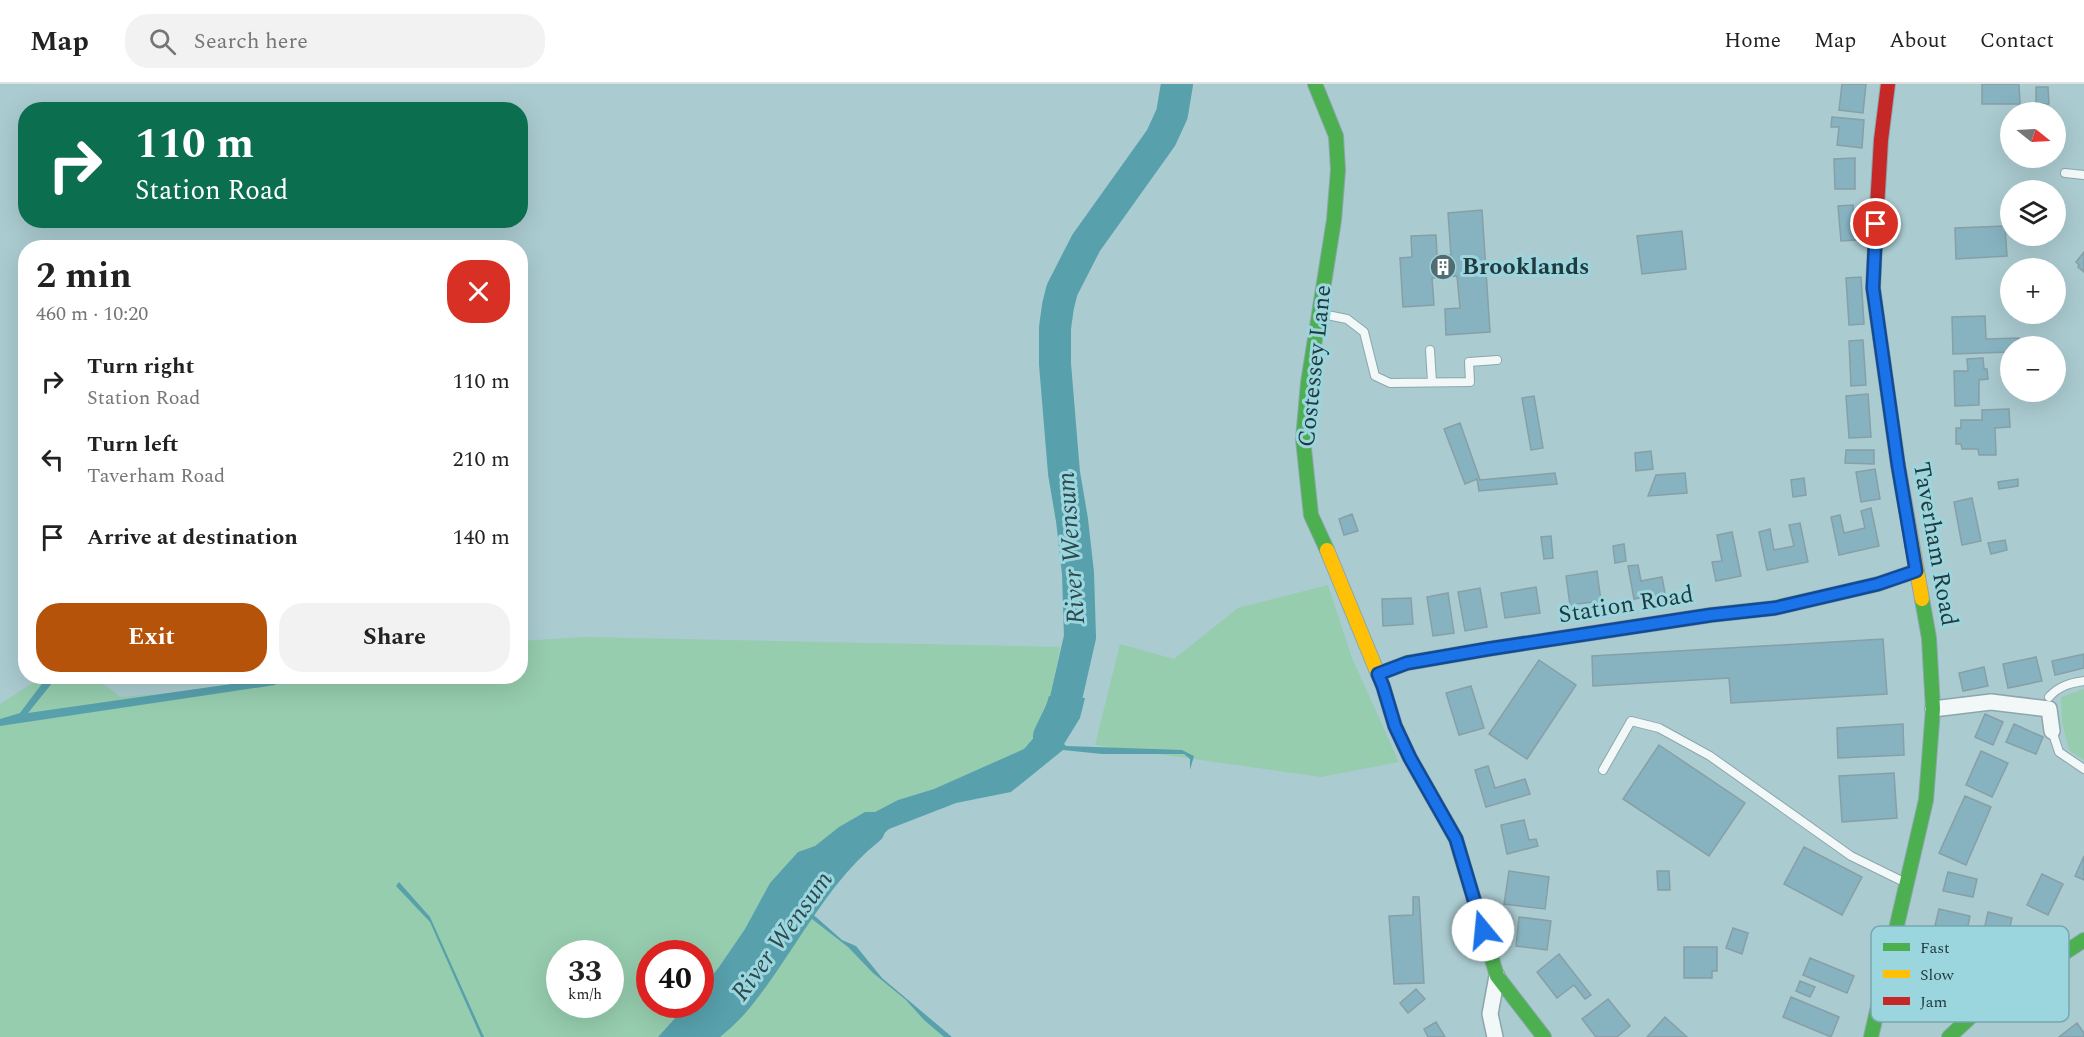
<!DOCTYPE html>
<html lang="en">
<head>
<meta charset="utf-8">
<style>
  body { margin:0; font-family:Spectral,serif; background:#f2f2f2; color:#222; height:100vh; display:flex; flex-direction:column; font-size:22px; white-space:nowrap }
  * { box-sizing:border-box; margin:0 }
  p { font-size:20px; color:#767676 }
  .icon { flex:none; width:33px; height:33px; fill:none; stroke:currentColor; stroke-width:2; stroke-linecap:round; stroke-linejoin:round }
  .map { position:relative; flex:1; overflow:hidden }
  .side { position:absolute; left:18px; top:156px; width:510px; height:444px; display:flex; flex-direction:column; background:#fff; border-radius:24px; box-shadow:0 6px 24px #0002 }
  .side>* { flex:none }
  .hud { position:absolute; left:18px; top:18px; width:510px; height:126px; border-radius:24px; box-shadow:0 6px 24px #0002; background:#0b6e4f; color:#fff; overflow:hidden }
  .needle { width:39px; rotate:108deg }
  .fabs { position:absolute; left:2000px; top:18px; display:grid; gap:12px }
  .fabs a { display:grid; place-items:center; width:66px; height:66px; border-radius:50%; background:#fff; box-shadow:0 6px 24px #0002; font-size:30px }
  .speed { position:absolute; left:546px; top:856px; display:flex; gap:12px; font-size:30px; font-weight:700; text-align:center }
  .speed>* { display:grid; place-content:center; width:78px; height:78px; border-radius:50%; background:#fff; box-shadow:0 6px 24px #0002; line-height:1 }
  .speed small { font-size:15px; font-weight:400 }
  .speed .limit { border:9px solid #d22; background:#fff; color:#111 }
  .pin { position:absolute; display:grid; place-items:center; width:51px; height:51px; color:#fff; margin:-26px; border:3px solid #fff; border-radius:50%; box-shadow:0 2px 6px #0007 }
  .me { position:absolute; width:66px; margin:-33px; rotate:343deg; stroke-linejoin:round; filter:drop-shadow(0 0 4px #0008) }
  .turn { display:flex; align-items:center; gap:21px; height:126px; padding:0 18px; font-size:27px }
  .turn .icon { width:78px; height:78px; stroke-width:2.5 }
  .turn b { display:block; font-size:42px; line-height:51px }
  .round { display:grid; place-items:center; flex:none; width:63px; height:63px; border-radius:24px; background:#f2f2f2 }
  .summary { display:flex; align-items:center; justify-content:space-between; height:102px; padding:0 18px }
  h1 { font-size:36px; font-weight:700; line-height:45px }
  .cta { display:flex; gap:12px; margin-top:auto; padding:12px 18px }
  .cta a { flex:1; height:69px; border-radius:24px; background:#b45309; color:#fff; font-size:24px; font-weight:700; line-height:69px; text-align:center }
  .cta a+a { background:#f2f2f2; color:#222 }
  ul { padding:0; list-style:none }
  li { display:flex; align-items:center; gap:18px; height:78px; padding:0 18px }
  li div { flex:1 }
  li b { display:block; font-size:22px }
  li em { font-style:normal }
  header { display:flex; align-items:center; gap:36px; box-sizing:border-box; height:84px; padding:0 30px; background:#fff; border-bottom:2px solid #e0e0e0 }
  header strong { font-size:28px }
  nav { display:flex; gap:33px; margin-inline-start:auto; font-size:21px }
  .search { width:420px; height:54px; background:#f2f2f2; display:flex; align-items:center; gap:15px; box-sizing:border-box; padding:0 21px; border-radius:24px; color:#767676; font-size:22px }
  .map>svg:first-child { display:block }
  .green { fill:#96cdae; fill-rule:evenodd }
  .water { fill:#57a0ac }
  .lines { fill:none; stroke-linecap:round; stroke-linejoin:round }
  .river { stroke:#57a0ac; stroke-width:32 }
  .building { fill:#87b3c1; stroke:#879fa6; stroke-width:1.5 }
  .lane-casing { stroke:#8ca6aa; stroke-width:10 }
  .street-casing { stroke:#8ca6aa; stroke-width:18 }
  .fast-casing { stroke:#8ca6aa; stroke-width:16 }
  .slow-casing { stroke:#8ca6aa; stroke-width:16 }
  .jam-casing { stroke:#8ca6aa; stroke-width:16 }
  .lane { stroke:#f2f7f8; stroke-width:8 }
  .street { stroke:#f2f7f8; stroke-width:15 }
  .fast { stroke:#4caf50; stroke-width:14 }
  .slow { stroke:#ffc107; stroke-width:14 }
  .jam { stroke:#c62828; stroke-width:14 }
  .route-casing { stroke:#114b97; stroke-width:15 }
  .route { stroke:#1a73e8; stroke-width:10 }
  .labels { text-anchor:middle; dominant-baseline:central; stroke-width:6; stroke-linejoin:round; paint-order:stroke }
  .poi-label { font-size:24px; font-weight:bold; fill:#223a3e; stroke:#9bd6df; text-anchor:start }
  .street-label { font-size:24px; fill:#223a3e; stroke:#9bd6df }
  .water-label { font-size:26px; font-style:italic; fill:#2d494e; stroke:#9bd6df }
  .key { fill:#9bd6df; stroke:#77a7af; stroke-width:1.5 }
  .key-label { font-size:16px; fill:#223a3e }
</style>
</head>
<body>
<header>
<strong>Map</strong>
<div class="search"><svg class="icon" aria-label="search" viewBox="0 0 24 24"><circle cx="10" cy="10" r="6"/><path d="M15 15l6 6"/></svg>Search here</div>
<nav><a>Home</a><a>Map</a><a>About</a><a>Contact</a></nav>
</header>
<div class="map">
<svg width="2084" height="953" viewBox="0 0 2084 953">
  <rect width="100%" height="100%" fill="#aacbd0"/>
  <path class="green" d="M 1328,501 L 1352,574 L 1399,678 L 1321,693 L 1095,661 L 1120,560 L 1174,575 L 1238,524 Z
    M 583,553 L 1060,563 L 1042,660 L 1028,660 L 1024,665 L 934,705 L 898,716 L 875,728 L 865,728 L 839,743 L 815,762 L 798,768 L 770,799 L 745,845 L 719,883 L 701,905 L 700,870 L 650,870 L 650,921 L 687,921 L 658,953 L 0,953 L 0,620 L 42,593 L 95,593 L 120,613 L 232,604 L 290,593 L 520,592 L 521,557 ZM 560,870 L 610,870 L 610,921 L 560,921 Z
    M 2084,605 L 2084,676 L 2069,666 L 2062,638 L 2061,613 Z
    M 794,821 L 848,863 L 873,889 L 906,916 L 924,936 L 944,953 L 695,953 L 734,913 L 741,897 L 747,891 L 751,877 L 757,872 L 778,838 Z"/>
  <path class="water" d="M 47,593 L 57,593 L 28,629 L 280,593 L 275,601 L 0,642 L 0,635 L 20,629 Z
    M 1049,612 L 1085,614 L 1080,634 L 1064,660 L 1066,662 L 1182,666 L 1194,672 L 1190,686 L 1190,675 L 1184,670 L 1102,670 L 1063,666 L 1011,708 L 956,719 L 889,745 L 881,752 L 873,753 C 854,766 792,796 797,821 L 808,826 L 842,856 L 856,862 L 882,894 L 952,953 L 944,953 L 924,936 L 906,916 L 873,889 L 848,863 L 794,821 L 778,838 L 757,872 L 751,877 L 747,891 L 741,897 L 728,921 L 695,953 L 658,953 L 687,921 L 700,921 L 701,905 L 719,883 L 745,845 L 770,799 L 798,768 L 815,762 L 839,743 L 865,728 L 875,728 L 898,716 L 934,705 L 1024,665 L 1038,649 Z
    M 399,798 L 430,833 L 484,953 L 481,953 L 430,838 L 396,802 Z"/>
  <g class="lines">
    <path class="river" d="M 1049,652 L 1065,619 L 1080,553 L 1078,489 L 1072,436 L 1064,389 L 1055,280 L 1055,244 L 1058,222 L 1062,206 L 1086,159 L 1161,54 L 1172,30 L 1177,0
      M 691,953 C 726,934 747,903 769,870 C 799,826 827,778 869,745"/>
  </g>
  <path class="building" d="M 1842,0 L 1866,0 L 1863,29 L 1839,26 Z
    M 1982,0 L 2019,0 L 2020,20 L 1982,20 Z
    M 2036,3 L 2048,3 L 2049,20 L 2036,20 Z
    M 1832,33 L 1864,36 L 1862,64 L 1837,61 L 1839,43 L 1831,43 Z
    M 1855,74 L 1855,105 L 1835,105 L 1834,75 Z
    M 1853,121 L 1856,156 L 1841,157 L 1838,122 Z
    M 1482,126 L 1490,248 L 1446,251 L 1445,225 L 1460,224 L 1457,192 L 1432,194 L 1434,221 L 1403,223 L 1400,174 L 1412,173 L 1411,152 L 1436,151 L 1437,172 L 1451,171 L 1448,129 Z
    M 2005,142 L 2007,172 L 1956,175 L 1955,144 Z
    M 1682,147 L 1686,185 L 1642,190 L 1637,152 Z
    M 2084,168 L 2084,188 L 2078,183 L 2079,181 L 2076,178 Z
    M 1861,193 L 1864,240 L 1849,241 L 1846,194 Z
    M 1985,232 L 1986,255 L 2019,254 L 2020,262 L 2010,262 L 2010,268 L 1953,270 L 1952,233 Z
    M 1863,256 L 1866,301 L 1851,302 L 1849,257 Z
    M 1983,274 L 1984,285 L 1987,285 L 1988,295 L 1979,296 L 1979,321 L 1955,322 L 1954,287 L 1968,287 L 1967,275 Z
    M 1868,310 L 1871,353 L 1849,354 L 1846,312 Z
    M 1534,312 L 1543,364 L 1531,366 L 1522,314 Z
    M 2009,325 L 2010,343 L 1995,344 L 1996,371 L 1979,371 L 1978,365 L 1962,365 L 1961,360 L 1956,360 L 1956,344 L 1961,344 L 1961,336 L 1982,336 L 1982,326 Z
    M 1460,339 L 1480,396 L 1555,389 L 1557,400 L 1479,407 L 1477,395 L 1465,400 L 1444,345 Z
    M 1846,366 L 1874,366 L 1874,380 L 1845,379 Z
    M 1651,367 L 1653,385 L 1636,387 L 1635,369 Z
    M 1875,385 L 1880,415 L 1861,418 L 1856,388 Z
    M 1685,389 L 1687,409 L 1648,412 L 1656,391 Z
    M 1804,394 L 1806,411 L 1793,413 L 1791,396 Z
    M 2018,395 L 2018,402 L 1999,405 L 1998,398 Z
    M 1972,414 L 1981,457 L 1962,461 L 1954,418 Z
    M 1871,424 L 1879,462 L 1839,471 L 1831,433 L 1840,431 L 1844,449 L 1865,444 L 1861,427 Z
    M 1352,430 L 1358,447 L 1344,451 L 1339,435 Z
    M 1800,439 L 1808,478 L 1767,486 L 1759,448 L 1770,445 L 1774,466 L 1794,462 L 1789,441 Z
    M 1732,448 L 1741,492 L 1716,497 L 1712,478 L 1722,477 L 1717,451 Z
    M 1551,452 L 1553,474 L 1544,475 L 1541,453 Z
    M 2005,456 L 2007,466 L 1991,470 L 1988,459 Z
    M 1624,460 L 1626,477 L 1615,479 L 1613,462 Z
    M 1638,481 L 1641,497 L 1662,493 L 1665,509 L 1634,515 L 1628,482 Z
    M 1597,487 L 1601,517 L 1570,521 L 1566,492 Z
    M 1536,503 L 1540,529 L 1505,534 L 1501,509 Z
    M 1480,504 L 1487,543 L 1465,547 L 1458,508 Z
    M 1448,509 L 1454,549 L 1433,552 L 1427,513 Z
    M 1411,514 L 1413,540 L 1383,542 L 1382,515 Z
    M 1883,555 L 1887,610 L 1731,619 L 1729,594 L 1593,602 L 1592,572 Z
    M 2084,570 L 2084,584 L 2055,591 L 2052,577 Z
    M 2036,573 L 2042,597 L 2008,604 L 2003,580 Z
    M 1539,576 L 1576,601 L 1527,675 L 1489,650 Z
    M 1984,583 L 1988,602 L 1963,607 L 1959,589 Z
    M 1471,602 L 1484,644 L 1459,651 L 1446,609 Z
    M 1985,630 L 2003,638 L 1993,661 L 1975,653 Z
    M 1903,640 L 1904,671 L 1838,674 L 1837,644 Z
    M 2014,640 L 2043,653 L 2036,670 L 2006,658 Z
    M 1659,661 L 1745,719 L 1709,772 L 1623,715 Z
    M 1981,667 L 2008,679 L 1992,713 L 1966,701 Z
    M 1488,682 L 1495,704 L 1525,695 L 1530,710 L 1486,723 L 1475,686 Z
    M 1894,689 L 1897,734 L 1842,738 L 1839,692 Z
    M 1965,712 L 1991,723 L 1966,781 L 1939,769 Z
    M 1524,736 L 1529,756 L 1536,755 L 1538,762 L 1507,770 L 1501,741 Z
    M 1804,763 L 1862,793 L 1842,831 L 1784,800 Z
    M 2084,772 L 2084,796 L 2075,792 Z
    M 1509,787 L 1549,793 L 1545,825 L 1504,820 Z
    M 1657,787 L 1669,787 L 1670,806 L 1658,806 Z
    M 1948,788 L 1977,795 L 1973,813 L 1943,807 Z
    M 2042,790 L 2063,800 L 2048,831 L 2027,821 Z
    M 1413,813 L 1419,813 L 1424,899 L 1394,900 L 1389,832 L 1413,831 Z
    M 1939,825 L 1970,832 L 1964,861 L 1932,854 Z
    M 1988,828 L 2012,834 L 2006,860 L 1982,855 Z
    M 1519,833 L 1551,837 L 1547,866 L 1516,862 Z
    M 1733,844 L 1748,849 L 1742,870 L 1726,864 Z
    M 1684,863 L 1717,863 L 1717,887 L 1712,887 L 1712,894 L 1684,894 Z
    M 1559,870 L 1591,911 L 1585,915 L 1574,901 L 1557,914 L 1537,888 Z
    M 1810,874 L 1854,892 L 1847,909 L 1803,891 Z
    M 1800,897 L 1815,903 L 1810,913 L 1796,907 Z
    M 1416,905 L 1425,915 L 1408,929 L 1400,919 Z
    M 1791,913 L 1839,933 L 1831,953 L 1783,933 Z
    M 1608,915 L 1630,942 L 1617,953 L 1596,953 L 1582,935 Z
    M 1665,933 L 1687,953 L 1647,953 Z
    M 1436,938 L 1445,953 L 1428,953 L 1424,945 Z
    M 2077,939 L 2084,949 L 2084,953 L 2059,953 Z"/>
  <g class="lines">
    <g class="lane-casing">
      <path id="lane" d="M 2065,89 L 2084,91
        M 1322,230 L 1347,235 L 1364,248 L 1375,292 L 1390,299 L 1470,298 L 1469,278 L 1497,276
        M 1430,266 L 1432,298
        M 2049,613 C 2059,602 2070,599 2084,597
        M 2052,647 L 2059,668 L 2084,685
        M 1603,686 L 1631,637 L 1659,644 L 1710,672 L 1851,772 L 1904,798"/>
    </g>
    <g class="street-casing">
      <path id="street" d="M 1933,625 L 1991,618 L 2049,625 L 2052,647
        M 1495,953 L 1490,930 L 1497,892"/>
    </g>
    <g class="fast-casing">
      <path id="fast" d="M 1315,0 L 1336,52 L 1338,86 L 1334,136 L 1308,299 L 1303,355 L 1311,431 L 1327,466
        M 1378,590 L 1407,579 L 1488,565 L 1711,531 L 1775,524 L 1878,500 L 1916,487
        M 1460,769 L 1497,892 L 1544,953
        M 1871,953 L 1926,716 L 1933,625 L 1929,554 L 1922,515
        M 1949,953 L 1978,926 L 2084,856"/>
    </g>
    <g class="slow-casing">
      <path id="slow" d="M 1876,141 L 1873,204 L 1898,381 L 1922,515
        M 1327,466 L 1383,602 L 1395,642 L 1410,674 L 1456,755 L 1460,769"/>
    </g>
    <g class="jam-casing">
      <path id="jam" d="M 1876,141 L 1881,56 L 1888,0"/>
    </g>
    <use href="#lane" class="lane"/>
    <use href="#street" class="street"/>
    <use href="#fast" class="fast"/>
    <use href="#slow" class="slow"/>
    <use href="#jam" class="jam"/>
  </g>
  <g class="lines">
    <g class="route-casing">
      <path id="route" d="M 1483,846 L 1456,755 L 1410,674 L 1395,642 L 1383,602 L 1378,590 L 1407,579 L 1488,565 L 1711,531 L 1775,524 L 1878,500 L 1916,487 L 1898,381 L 1873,204 L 1876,140"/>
    </g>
    <use href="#route" class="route"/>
  </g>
  <defs>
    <g id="building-disc" transform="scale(1.35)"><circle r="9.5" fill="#526d71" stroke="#9bd6df"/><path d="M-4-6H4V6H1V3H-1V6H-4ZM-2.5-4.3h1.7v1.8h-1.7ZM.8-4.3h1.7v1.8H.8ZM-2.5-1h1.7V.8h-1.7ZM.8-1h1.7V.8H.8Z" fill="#fff"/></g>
  </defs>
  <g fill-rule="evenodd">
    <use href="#building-disc" x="1443" y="183"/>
  </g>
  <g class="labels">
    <g class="poi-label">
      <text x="1462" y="183">Brooklands</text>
    </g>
    <g class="street-label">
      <text transform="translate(1315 282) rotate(-84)">Costessey Lane</text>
      <text transform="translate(1935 460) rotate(80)">Taverham Road</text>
      <text transform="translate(1626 521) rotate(-9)">Station Road</text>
    </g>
    <g class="water-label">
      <text transform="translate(1071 464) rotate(-94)">River Wensum</text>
      <text transform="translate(782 852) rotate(-54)">River Wensum</text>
    </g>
  </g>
  <rect x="1871" y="842" width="198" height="96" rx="9" class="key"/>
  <rect x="1883" y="859" width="27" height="8" fill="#4caf50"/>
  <rect x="1883" y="886" width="27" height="8" fill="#ffc107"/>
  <rect x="1883" y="913" width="27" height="8" fill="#c62828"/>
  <g class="key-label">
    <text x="1920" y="869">Fast</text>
    <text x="1920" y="896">Slow</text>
    <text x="1920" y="923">Jam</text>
  </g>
</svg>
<div class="fabs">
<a><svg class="needle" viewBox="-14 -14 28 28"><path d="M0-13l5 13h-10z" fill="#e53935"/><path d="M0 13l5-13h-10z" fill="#767676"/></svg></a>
<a><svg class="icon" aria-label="layers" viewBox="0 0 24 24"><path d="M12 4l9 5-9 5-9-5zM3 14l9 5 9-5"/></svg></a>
<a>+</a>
<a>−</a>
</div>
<div class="speed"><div>33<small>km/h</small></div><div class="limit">40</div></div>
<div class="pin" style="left:1876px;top:140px;background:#d93025"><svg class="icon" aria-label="arrive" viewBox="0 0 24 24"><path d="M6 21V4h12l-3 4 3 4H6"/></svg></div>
<svg class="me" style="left:1483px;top:846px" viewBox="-20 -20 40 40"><circle r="19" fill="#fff"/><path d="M0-13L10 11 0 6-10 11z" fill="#1a73e8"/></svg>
<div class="hud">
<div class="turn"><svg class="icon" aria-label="right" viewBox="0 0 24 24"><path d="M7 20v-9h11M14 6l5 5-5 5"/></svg><div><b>110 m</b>Station Road</div></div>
</div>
<section class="side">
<div class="summary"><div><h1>2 min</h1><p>460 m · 10:20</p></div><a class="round" style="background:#d93025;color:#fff"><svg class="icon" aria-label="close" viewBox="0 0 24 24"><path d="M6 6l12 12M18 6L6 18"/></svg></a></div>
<ul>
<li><svg class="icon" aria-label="right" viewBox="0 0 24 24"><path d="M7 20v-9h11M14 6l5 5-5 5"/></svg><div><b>Turn right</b><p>Station Road</p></div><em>110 m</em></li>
<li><svg class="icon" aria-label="left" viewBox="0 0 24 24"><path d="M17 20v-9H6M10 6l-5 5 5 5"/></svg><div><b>Turn left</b><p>Taverham Road</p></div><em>210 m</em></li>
<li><svg class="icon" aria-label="arrive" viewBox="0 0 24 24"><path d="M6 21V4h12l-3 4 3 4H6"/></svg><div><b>Arrive at destination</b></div><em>140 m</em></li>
</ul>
<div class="cta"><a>Exit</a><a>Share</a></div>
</section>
</div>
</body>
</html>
